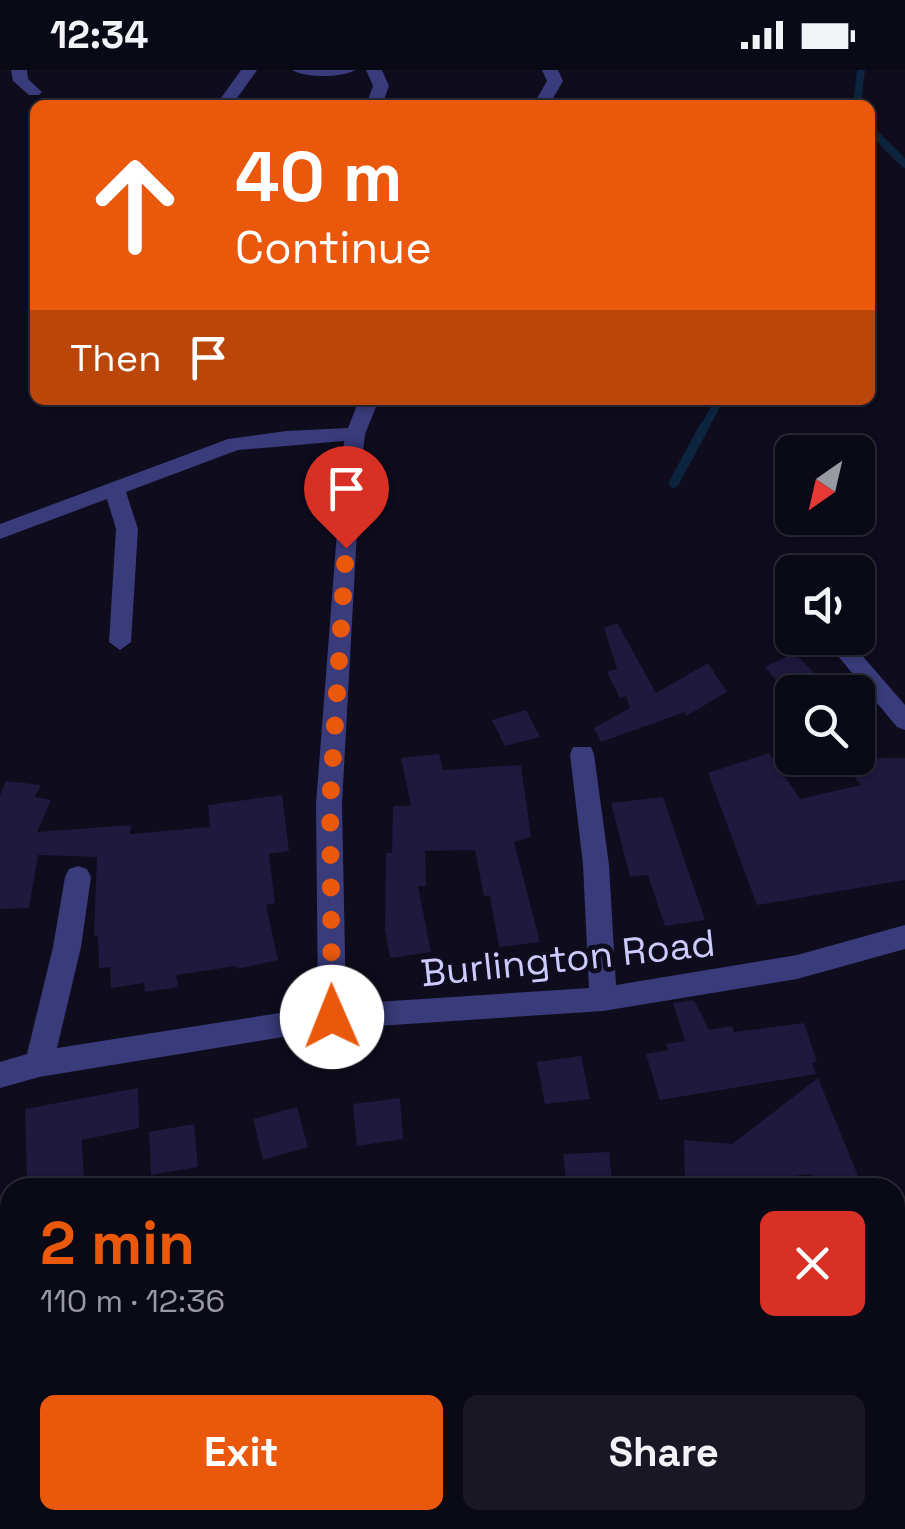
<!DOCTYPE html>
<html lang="en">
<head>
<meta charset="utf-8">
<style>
  body { margin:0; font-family:"Space Grotesk",sans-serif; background:#181723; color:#f1f3f6; height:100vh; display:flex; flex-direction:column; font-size:38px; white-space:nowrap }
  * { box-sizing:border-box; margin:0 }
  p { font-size:32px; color:#999aa1 }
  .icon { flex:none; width:55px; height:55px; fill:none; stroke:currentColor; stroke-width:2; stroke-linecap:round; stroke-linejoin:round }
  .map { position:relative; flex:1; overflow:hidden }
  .details { position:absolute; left:0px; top:1108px; width:905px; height:352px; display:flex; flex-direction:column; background:#0a0916; border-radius:30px 30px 0 0; box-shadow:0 2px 8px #0004,0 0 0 2px #2a2a35 }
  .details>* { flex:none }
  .guide { position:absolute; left:30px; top:30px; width:845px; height:305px; border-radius:15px; box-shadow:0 2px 8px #0004,0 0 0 2px #2a2a35; background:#ea580c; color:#fff; overflow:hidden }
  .needle { width:65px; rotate:214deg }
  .controls { position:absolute; left:775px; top:365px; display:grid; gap:20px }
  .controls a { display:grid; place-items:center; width:100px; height:100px; border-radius:15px; background:#0a0916; box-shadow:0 2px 8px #0004,0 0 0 2px #2a2a35; font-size:50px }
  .pin { position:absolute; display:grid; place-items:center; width:85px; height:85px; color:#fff; margin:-102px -42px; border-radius:50% 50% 50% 0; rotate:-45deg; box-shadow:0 0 10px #0007 }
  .pin .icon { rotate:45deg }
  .me { position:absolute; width:110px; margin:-55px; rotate:359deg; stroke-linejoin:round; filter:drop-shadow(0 0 8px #0008) }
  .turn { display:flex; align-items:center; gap:35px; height:210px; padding:0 40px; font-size:45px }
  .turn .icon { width:130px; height:130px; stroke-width:2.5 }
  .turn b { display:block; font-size:70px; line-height:85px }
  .then { display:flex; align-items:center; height:95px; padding:0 40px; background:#0003; gap:20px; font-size:38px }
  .round { display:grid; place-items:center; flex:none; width:105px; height:105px; border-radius:15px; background:#181723 }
  .overview { display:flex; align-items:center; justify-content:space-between; height:170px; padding:0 40px }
  h1 { font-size:60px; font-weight:700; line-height:75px; color:#ea580c }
  .cta { display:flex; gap:20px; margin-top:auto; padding:20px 40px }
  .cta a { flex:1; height:115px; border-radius:15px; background:#ea580c; color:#fff; font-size:40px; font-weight:700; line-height:115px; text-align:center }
  .cta a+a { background:#181723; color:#f1f3f6 }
  .status { display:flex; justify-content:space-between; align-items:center; height:70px; padding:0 50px; background:#0a0916; direction:ltr }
  .status svg { height:28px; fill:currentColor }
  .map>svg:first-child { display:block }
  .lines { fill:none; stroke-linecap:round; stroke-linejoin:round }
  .stream-far1 { stroke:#0d243f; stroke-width:8 }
  .stream { stroke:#0d243f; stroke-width:10 }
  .building { fill:#1e193d }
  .minor { fill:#393b7a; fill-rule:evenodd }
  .route { stroke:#ea580c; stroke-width:18; stroke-dasharray:0 32.4 }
  .labels { text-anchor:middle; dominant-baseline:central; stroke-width:10; stroke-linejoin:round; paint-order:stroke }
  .street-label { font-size:38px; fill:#cdcafd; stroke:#0e0c1d }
</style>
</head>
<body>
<div class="status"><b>12:34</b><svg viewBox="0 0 49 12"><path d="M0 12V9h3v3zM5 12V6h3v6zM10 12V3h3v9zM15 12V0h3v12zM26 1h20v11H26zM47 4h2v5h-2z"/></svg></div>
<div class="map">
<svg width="905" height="1459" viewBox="0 0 905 1459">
  <rect width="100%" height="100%" fill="#0e0c1d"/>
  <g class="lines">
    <path class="stream-far1" d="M 857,35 L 861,0
      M 870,59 L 905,94
      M 703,360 L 719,330"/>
    <path class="stream" d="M 674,413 L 704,357"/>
  </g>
  <path class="building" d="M 617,553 L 656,623 L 708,593 L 727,622 L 686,646 L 685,642 L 601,672 L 594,658 L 630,638 L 626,626 L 620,628 L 607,602 L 617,599 L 604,558 Z
    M 794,583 L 833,622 L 788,625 L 765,597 Z
    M 526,640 L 540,667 L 505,676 L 492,650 Z
    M 769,683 L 800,729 L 861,715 L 839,688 L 905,688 L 905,810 L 757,835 L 708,703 Z
    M 439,684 L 443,700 L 521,695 L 531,767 L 514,772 L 540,872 L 499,877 L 490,826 L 484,826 L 475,780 L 425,781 L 426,816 L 418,816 L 431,882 L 390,888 L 385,859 L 386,783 L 392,783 L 393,736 L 411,736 L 401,688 Z
    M 6,711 L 41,715 L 35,727 L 51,730 L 37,762 L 131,755 L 130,764 L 210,757 L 208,735 L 282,725 L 289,781 L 269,784 L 275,833 L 266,835 L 278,890 L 237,899 L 236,896 L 176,905 L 178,917 L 145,922 L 144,913 L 111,918 L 110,897 L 99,898 L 98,866 L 94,866 L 97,787 L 38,785 L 29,838 L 0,839 L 0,725 Z
    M 663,727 L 705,850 L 665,856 L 648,805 L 630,807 L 611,733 Z
    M 694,930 L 709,960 L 732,956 L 734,962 L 804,953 L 817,992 L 812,993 L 816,1004 L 660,1030 L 646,984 L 668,980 L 666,974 L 685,971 L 673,933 Z
    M 581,986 L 590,1029 L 545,1034 L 537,992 Z
    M 818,1008 L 863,1118 L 816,1118 L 811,1104 L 732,1113 L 732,1117 L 685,1113 L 684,1070 L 732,1074 Z
    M 138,1018 L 139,1058 L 82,1070 L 84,1115 L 35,1118 L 35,1110 L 27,1112 L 25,1039 Z
    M 400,1028 L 403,1069 L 357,1076 L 353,1034 Z
    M 297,1037 L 308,1077 L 263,1090 L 253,1049 Z
    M 194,1054 L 198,1097 L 151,1105 L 149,1062 Z
    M 609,1082 L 613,1118 L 567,1118 L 563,1084 Z"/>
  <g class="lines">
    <path class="minor" d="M 11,0 L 27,0 L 28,9 L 42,22 L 39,25 L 29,25 L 13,11 Z
      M 241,0 L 257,0 L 232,35 L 216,35 Z
      M 292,0 L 355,0 C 341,8 306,8 292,0 Z
      M 366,0 L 382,0 L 389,16 L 382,35 L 366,35 L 373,16 Z
      M 542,0 L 558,0 L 563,11 L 549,35 L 533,35 L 547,11 Z
      M 359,330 L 379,330 L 365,364 L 360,406 L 342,734 L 346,934 L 589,918 L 583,795 L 570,684 L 573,677 L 591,677 L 594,684 L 609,795 L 616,915 L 797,885 L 905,855 L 905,879 L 797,909 L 603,941 L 332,959 L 39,1007 L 0,1018 L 0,992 L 27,984 L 53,877 L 65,807 L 69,799 L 78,796 L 87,799 L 91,807 L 81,877 L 57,978 L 318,937 L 316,734 L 344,371 L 238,380 L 126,422 L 138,459 L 131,572 L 120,580 L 109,572 L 116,459 L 107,429 L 0,469 L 0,454 L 228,369 L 286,361 L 348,358 Z
      M 788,521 L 792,522 L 792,541 L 784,539 L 777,529 Z
      M 823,568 L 847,568 L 905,635 L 905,660 L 897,657 Z
      M 895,1264 L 905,1264 L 905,1296 L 895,1296 Z
      M 10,1378 L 10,1412 L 0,1415 L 0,1381 Z"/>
  </g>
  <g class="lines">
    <path class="route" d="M 332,947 L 330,734 L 346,478"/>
  </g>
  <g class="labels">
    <g class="street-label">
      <text transform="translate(568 888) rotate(-6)">Burlington Road</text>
    </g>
  </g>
</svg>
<div class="controls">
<a><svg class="needle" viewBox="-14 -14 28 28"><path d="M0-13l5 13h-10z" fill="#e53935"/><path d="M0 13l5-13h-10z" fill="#999aa1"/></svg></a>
<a><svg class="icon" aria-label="sound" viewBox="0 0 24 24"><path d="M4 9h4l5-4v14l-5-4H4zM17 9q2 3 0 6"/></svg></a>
<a><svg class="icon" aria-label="search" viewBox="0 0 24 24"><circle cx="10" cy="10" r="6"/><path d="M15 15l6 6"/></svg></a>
</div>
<div class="pin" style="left:346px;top:478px;background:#d93025"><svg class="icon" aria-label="arrive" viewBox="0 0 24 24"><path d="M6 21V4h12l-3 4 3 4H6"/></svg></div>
<svg class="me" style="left:332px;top:947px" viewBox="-20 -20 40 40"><circle r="19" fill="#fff"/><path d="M0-13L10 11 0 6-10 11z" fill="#ea580c"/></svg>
<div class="guide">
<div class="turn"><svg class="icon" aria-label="ahead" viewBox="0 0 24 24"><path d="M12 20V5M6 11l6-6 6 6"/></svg><div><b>40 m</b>Continue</div></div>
<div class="then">Then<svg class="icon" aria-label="arrive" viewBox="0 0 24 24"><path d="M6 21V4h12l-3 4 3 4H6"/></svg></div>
</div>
<section class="details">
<div class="overview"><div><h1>2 min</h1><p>110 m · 12:36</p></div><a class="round" style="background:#d93025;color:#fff"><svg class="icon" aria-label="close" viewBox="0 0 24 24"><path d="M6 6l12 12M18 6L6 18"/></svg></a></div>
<div class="cta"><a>Exit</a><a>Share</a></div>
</section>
</div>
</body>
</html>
